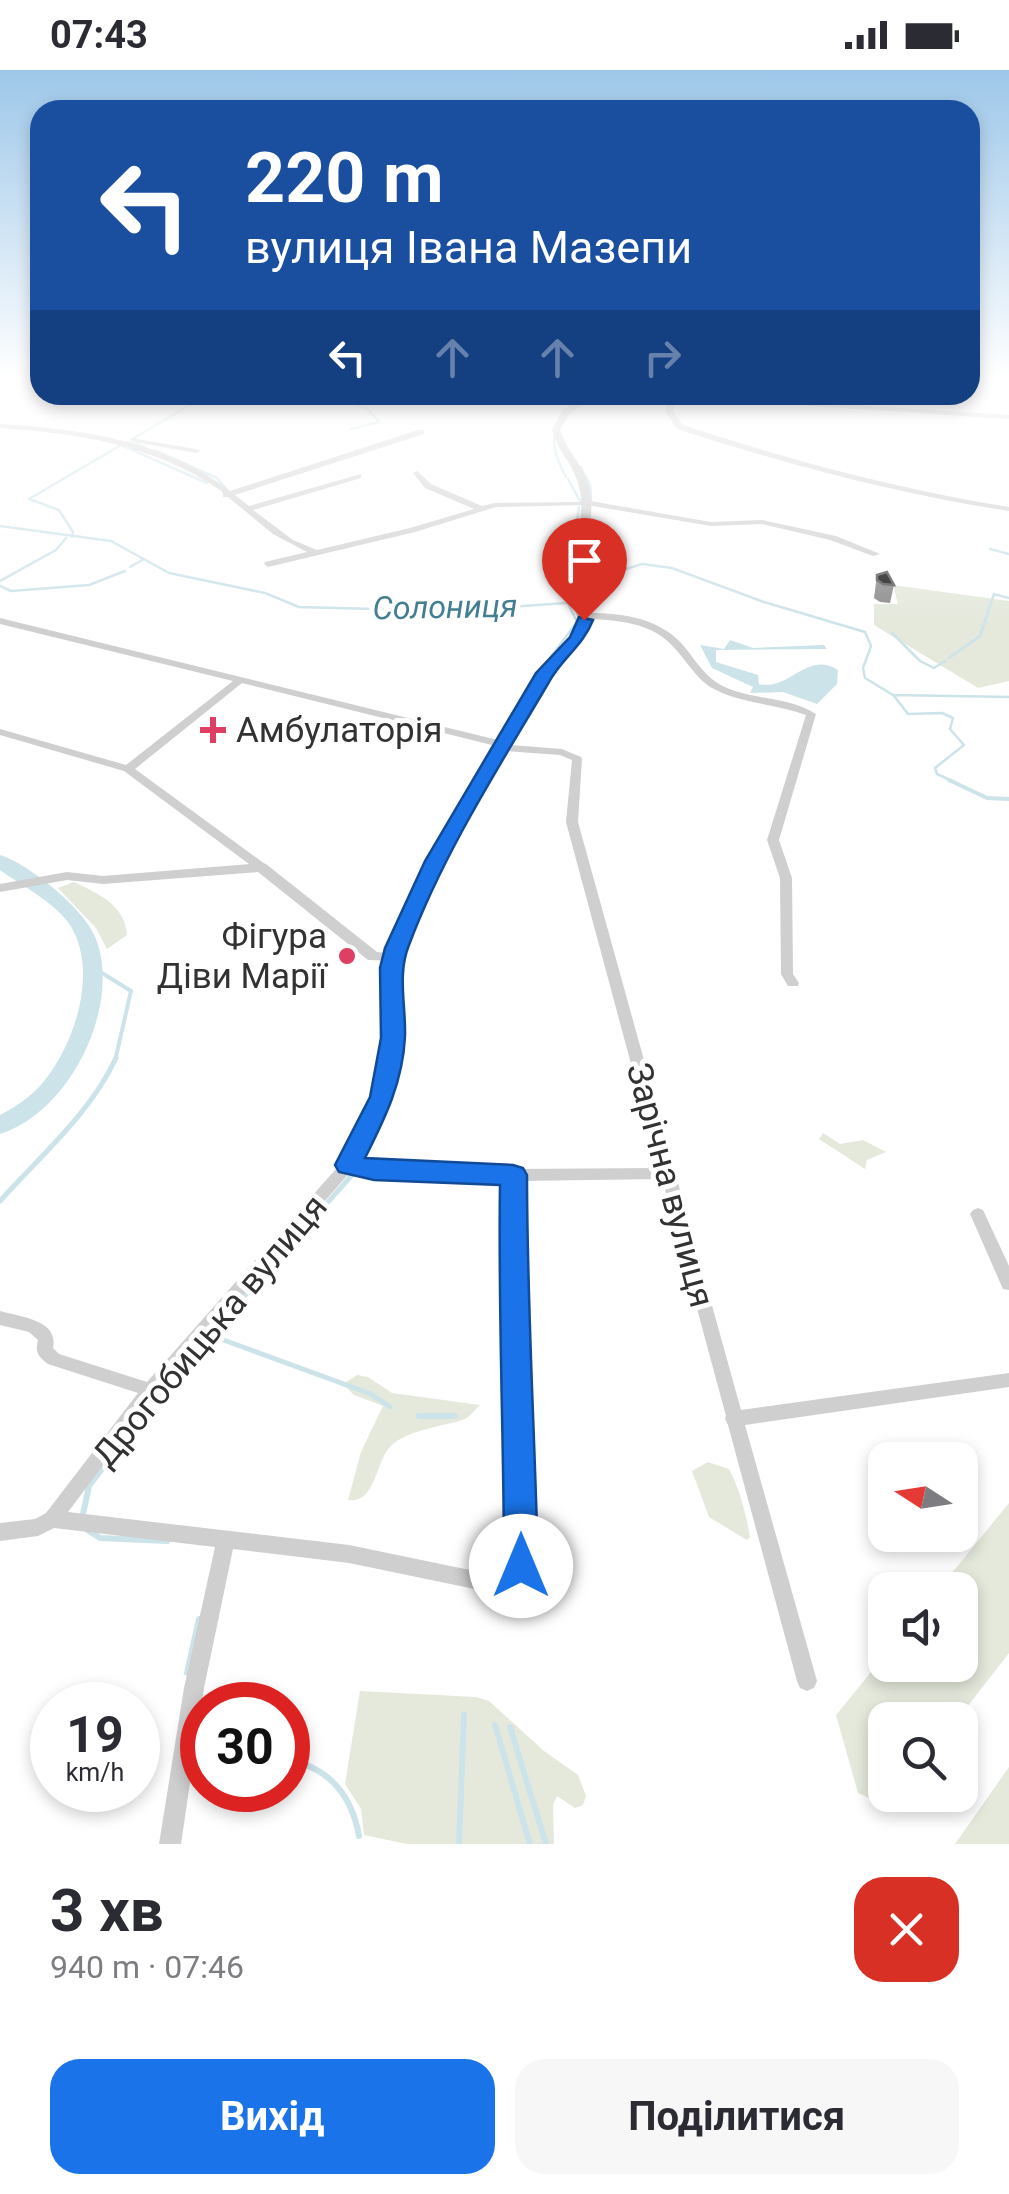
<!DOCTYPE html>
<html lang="uk">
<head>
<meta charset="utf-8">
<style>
  body { margin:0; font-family:Roboto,sans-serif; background:#f7f7f7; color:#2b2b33; height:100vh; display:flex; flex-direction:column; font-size:38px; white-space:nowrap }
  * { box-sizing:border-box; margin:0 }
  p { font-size:32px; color:#7c7c81 }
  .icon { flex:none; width:55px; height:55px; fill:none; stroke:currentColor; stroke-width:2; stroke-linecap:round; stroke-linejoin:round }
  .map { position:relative; height:1774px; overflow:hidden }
  .drawer { display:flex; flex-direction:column; background:#fff; flex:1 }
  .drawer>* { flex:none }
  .banner { position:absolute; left:30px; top:30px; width:950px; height:305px; border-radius:30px; box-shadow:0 5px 15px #0003; background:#1a4fa0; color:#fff; overflow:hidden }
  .needle { width:65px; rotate:282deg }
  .controls { position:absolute; left:868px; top:1372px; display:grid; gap:20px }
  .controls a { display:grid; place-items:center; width:110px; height:110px; border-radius:20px; background:#fff; box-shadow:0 5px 15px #0003; font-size:50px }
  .speed { position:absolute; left:30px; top:1612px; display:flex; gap:20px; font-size:50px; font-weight:700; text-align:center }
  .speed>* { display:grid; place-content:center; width:130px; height:130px; border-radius:50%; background:#fff; box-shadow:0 5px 15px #0003; line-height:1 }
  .speed small { font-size:25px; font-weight:400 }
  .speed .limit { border:15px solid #d22; background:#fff; color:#111 }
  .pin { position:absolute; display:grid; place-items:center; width:85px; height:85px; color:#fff; margin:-102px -42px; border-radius:50% 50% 50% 0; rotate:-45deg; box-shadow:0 0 10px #0007 }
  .pin .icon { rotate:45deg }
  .me { position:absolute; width:110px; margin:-55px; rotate:0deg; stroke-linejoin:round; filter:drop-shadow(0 0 8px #0008) }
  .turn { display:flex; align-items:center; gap:35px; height:210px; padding:0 50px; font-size:45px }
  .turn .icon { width:130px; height:130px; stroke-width:2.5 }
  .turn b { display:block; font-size:70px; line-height:85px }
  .lanes { display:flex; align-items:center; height:95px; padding:0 50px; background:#0003; justify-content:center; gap:50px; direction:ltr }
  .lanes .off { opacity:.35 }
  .round { display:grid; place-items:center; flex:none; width:105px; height:105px; border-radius:30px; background:#f7f7f7 }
  .head { display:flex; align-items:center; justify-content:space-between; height:170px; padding:0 50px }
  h1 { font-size:60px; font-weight:700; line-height:75px }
  .primary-button { display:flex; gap:20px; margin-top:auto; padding:20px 50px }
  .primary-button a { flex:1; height:115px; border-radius:30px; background:#1a73e8; color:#fff; font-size:40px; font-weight:700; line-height:115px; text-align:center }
  .primary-button a+a { background:#f7f7f7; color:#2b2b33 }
  .status { display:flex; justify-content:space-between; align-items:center; height:70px; padding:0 50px; background:#fff; direction:ltr }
  .status svg { height:28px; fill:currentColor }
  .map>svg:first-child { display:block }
  .green { fill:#e4e9dc }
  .water { fill:#cce3ea }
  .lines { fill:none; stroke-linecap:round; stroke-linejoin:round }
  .stream-far3 { stroke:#cce3ea; stroke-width:2.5 }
  .stream-far2 { stroke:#cce3ea; stroke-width:4 }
  .stream-far1 { stroke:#cce3ea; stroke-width:5 }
  .stream { stroke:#cce3ea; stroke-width:6 }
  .river { fill:#cce3ea; fill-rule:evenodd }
  .minor { fill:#cfcfcf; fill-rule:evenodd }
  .tertiary { fill:#cfcfcf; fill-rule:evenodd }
  .wall { fill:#8c8c8c }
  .building { fill:#191919; stroke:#5e5e5e; stroke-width:2.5 }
  .route { fill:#1a73e8; stroke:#114b97; stroke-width:2.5 }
  .poi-dot { fill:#dd4062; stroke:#fff; stroke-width:4 }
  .labels { text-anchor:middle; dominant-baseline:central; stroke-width:10; stroke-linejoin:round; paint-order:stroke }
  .far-water-label { font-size:32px; font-style:italic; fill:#437e92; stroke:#fff }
  .poi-label { font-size:35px; fill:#323232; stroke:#fff; text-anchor:start }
  .street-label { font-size:35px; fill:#323232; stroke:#fff }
</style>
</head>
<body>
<div class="status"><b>07:43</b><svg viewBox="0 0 49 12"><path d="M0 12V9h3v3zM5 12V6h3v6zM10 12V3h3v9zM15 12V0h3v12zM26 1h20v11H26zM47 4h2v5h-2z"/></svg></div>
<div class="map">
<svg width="1009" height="1774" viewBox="0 0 1009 1774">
  <rect width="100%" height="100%" fill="#fff"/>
  <path class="green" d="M 893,515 L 1009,531 L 1009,611 L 978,618 L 874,555 L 874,534 L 898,534 Z
    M 74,812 C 99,824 125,835 127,865 L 107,879 L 96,858 L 58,818 Z
    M 823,1063 L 840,1074 L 863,1070 L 886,1082 L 867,1090 L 865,1099 L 819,1069 Z
    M 357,1305 L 368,1307 L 392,1323 L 480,1335 C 474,1340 470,1348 462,1350 C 440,1357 414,1359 394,1373 C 374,1388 378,1434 348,1430 L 361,1382 L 383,1336 L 354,1325 L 343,1314 Z
    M 708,1392 L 729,1399 C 740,1419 746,1444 750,1467 L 747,1470 L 709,1447 L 692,1401 Z
    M 1009,1433 L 1009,1583 L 957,1650 L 885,1650 L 885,1725 L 899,1725 L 890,1737 L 858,1723 L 836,1645 L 885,1585 L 885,1595 L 960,1595 L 960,1520 L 938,1520 Z
    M 360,1621 L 476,1627 L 489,1631 L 544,1681 L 578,1705 L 586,1726 L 583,1735 L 575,1738 L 557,1726 L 553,1735 L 554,1774 L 407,1774 L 364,1765 L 361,1739 L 345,1714 Z
    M 1009,1697 L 1009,1774 L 955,1774 Z"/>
  <path class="water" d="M 730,570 L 753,578 L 824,575 L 827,579 L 716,580 L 716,592 L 758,605 L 759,614 C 790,621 807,580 838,600 L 837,614 L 817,634 L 783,622 L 750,623 L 753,617 L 712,598 L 700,575 L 724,579 Z"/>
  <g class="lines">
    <path class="stream-far3" d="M 323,325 L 367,338 L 379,352 L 351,359
      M 564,340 C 548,365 553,383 566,407
      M 571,342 L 596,325
      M 134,368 L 207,325
      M 128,372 L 145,377
      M 154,380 L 217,408 L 227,420
      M 581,397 L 590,415 L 591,430
      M 568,409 L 580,431
      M 0,456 L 111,471 L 169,503 L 265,523 L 299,537 L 452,541 L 566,533 L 589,527 L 620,501 L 642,494 L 672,498 L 764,532 L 865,562 L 871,576 L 863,598 L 865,608 L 893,625 L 1009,627
      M 72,467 L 73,462 L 59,440 L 29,429 L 121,375 L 207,413
      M 575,467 L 579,437
      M 990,479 L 1009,484
      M 571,490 L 574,470
      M 130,497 L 144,489
      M 579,509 L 586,470
      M 0,511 L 56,480 L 66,468
      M 0,516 L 11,521 L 89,515 L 125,501
      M 581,517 L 589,527
      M 892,563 L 920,591 L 934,598 L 945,591
      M 949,588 L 980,566 L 994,524 L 1009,528
      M 546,593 L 577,552 L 562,521
      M 894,626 L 908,644 L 942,643 L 953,648 L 950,659 L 964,675 L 935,698 L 937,704 L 954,712"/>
    <path class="stream-far2" d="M 949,710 L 987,728 L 1009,729
      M 94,898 L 131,921 L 115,991"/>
    <path class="stream-far1" d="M 0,1131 C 41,1085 90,1044 116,988
      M 210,1265 L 371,1324 L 390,1337
      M 177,1302 L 352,1105
      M 148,1339 L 169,1311"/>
    <path class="stream" d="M 419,1346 L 455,1346
      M 83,1444 L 89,1416 L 149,1337
      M 86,1459 L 100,1468 L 167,1471
      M 187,1603 L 199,1549
      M 495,1655 L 530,1774
      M 510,1657 L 546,1774
      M 197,1690 L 202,1690
      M 288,1690 C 329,1697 352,1726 359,1766
      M 459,1774 L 464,1645"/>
    <path class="river" d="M 0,785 C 29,794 86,840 96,869 C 122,937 69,1043 0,1064 L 0,1045 C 19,1035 35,1024 48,1006 C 77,967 99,896 68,852 C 51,830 22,816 0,800 Z"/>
    <path class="minor" d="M 669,325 L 677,325 L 673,341 L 683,355 C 790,390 897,419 1009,437 L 1009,441 C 896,424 786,394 677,359 L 665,341 Z
      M 741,325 L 761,325 L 811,332 L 1009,345 L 1009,349 L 811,336 Z
      M 0,354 C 80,359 165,370 230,421 L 418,360 L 424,360 L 424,364 L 235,425 L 249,436 L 361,404 L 361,408 L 253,440 L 293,470 L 317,480 L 410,458 L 474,439 L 425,418 L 413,403 L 417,401 L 431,414 L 482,436 L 495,433 L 580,432 L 584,430 L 711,452 L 762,450 L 836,466 L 880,484 L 873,486 L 830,470 L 762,454 L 711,456 L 587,435 L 496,437 L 415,462 L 268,497 L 264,494 L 265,492 L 307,482 L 273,464 L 228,427 L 223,427 L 223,423 L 220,420 C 154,375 78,363 0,358 Z
      M 131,368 L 196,379 L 200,381 L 196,383 L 134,372 L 130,370 Z
      M 583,543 C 618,542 659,547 683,575 C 697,592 706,609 727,618 C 755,630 790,627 816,644 L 779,770 L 792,808 L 793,904 L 799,913 L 798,916 L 788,916 L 781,904 L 780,808 L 767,770 L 806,645 C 777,634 744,634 716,620 C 699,612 690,596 678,582 C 653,550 617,551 580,548 L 578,546 Z
      M 0,548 L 510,673 L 511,675 L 562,679 L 581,687 L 582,689 L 578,752 L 741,1340 L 1009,1303 L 1009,1317 L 745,1355 L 817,1611 L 814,1618 L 807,1621 L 800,1618 L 797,1611 L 728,1355 L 725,1349 L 726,1346 L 662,1109 L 520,1111 L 529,1447 L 530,1496 L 520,1516 L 489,1522 L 349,1493 L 233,1479 L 204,1618 L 181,1774 L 159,1774 L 184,1618 L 215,1477 L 54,1458 L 38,1466 L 0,1471 L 0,1453 L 35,1449 L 46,1443 L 138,1323 L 48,1294 C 38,1286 35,1283 38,1270 L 29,1262 L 0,1255 L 0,1241 C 21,1247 59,1250 53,1278 L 59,1284 L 147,1312 L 343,1091 L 365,1054 L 383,994 L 386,888 L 392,884 L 398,888 L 397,994 L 379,1055 L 358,1091 L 374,1094 L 513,1099 L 659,1098 L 566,752 L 572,690 L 560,685 L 504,681 L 500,680 L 500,677 L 242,613 L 135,699 L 265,794 L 267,797 L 265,800 L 257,800 L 124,701 L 0,665 L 0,659 L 126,695 L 233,611 L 0,554 ZM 351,1101 L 374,1106 L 506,1110 L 512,1494 L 508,1502 L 489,1504 L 349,1475 L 68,1442 L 156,1325 Z
      M 978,1138 L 983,1140 L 1009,1196 L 1009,1220 L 1003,1219 L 970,1144 L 973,1140 Z"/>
    <path class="tertiary" d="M 586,325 L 596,325 L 570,343 L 560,360 C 566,379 580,392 587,410 C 599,441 584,483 573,513 L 589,546 L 590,557 L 550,604 L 443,791 L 397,891 L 368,890 L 258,802 L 103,814 L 67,810 L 0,822 L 0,814 L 67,802 L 103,806 L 261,793 L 266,794 L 377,882 L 387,883 L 429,791 L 539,603 L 578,557 L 577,546 L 563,513 C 573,483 589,442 577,410 C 571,392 557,379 552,360 L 564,339 Z"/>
  </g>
  <path class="wall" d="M 877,505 L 894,515 L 890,533 L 880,532 L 874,528 Z"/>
  <path class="building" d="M 887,502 L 894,515 L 883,514 L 877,510 L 877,505 Z"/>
  <linearGradient id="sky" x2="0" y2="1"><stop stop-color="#9dc7e9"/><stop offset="0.55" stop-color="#fff"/><stop offset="1" stop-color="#fff" stop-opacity="0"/></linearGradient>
  <rect width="1009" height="559" fill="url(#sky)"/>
  <path class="route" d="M 579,547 L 593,550 C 583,576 562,588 549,612 C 499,697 444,782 409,875 C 397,904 406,936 405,966 C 403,1012 385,1048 365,1088 L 513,1095 L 523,1098 L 527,1105 C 527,1236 535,1366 538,1496 L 533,1508 L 521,1512 L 509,1508 L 504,1496 C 504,1369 498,1242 500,1115 L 374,1110 L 339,1102 L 335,1095 L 370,1027 L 381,968 L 380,898 L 385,878 L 425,791 L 536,603 L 570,567 Z"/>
  <g class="poi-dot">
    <path d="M208 645h10v10h10v10h-10v10h-10v-10h-10v-10h10z"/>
    <circle cx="347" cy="886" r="10"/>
  </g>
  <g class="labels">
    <g class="far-water-label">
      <text transform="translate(445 537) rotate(-1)">Солониця</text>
    </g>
    <g class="poi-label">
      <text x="236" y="660">Амбулаторія</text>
      <text x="327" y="866" text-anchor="end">Фігура<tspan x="327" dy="40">Діви Марії</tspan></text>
    </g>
    <g class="street-label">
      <text transform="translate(670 1115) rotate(75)">Зарічна вулиця</text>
      <text transform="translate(210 1261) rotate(-50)">Дрогобицька вулиця</text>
    </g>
  </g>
</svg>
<div class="controls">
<a><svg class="needle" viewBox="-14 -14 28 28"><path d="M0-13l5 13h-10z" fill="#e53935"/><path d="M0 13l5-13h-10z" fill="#7c7c81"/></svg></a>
<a><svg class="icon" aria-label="sound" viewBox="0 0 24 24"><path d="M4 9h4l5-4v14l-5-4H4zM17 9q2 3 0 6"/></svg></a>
<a><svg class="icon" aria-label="search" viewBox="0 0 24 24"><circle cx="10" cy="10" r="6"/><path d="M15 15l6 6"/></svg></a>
</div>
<div class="speed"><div>19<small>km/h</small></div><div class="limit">30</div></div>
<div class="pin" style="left:584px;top:550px;background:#d93025"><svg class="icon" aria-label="arrive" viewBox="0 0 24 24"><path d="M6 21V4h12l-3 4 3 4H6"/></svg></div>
<svg class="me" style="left:521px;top:1496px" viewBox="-20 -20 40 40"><circle r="19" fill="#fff"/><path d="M0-13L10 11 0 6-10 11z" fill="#1a73e8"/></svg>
<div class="banner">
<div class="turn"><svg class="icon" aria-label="left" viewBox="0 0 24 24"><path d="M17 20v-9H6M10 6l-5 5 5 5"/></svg><div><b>220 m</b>вулиця Івана Мазепи</div></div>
<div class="lanes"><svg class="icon" aria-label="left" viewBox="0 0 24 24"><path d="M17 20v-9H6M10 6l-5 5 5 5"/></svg><svg class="icon off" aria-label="ahead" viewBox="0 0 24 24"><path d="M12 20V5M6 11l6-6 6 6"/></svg><svg class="icon off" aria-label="ahead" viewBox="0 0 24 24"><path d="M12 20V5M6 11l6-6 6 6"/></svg><svg class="icon off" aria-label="right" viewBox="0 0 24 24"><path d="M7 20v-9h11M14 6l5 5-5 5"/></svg></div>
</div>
</div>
<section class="drawer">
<div class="head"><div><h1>3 хв</h1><p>940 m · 07:46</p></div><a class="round" style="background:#d93025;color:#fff"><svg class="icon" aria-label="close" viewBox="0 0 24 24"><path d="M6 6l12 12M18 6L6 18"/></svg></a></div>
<div class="primary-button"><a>Вихід</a><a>Поділитися</a></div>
</section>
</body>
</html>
